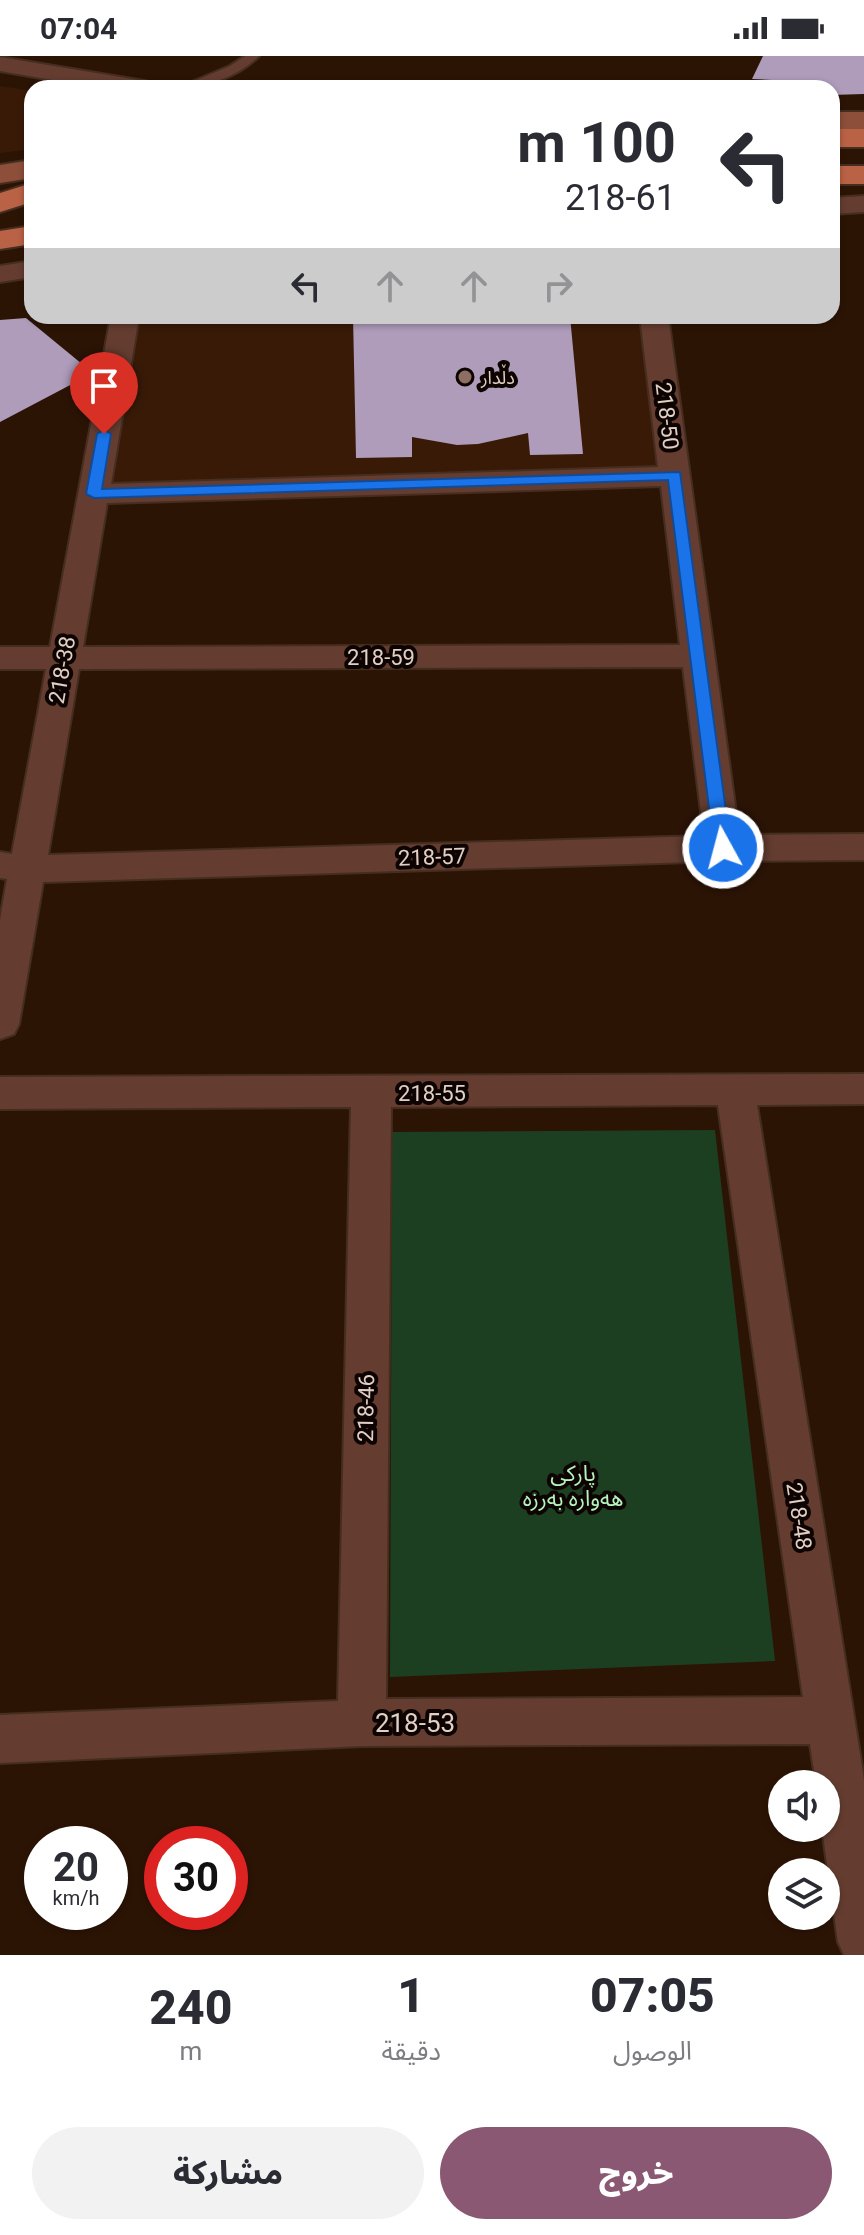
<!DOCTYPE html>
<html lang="ar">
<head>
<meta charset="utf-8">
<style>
  body { margin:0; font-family:Roboto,"Noto Sans Arabic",sans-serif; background:#f2f2f3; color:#2b2b33; direction:rtl; height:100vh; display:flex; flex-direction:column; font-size:30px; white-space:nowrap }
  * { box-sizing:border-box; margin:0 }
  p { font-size:26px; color:#7c7c81 }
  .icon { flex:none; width:44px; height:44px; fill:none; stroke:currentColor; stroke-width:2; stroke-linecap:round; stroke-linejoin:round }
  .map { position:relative; height:1899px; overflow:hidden; direction:ltr }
  .details { display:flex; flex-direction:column; background:#fff; flex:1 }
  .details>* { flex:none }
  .guide { position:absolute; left:24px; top:24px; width:816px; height:244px; border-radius:24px; box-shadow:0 2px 6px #0004; direction:rtl; background:#fff; color:#2b2b33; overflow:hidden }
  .tools { position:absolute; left:768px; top:1714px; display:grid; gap:16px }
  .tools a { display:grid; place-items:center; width:72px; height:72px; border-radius:50%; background:#fff; box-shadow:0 2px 6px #0004; font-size:40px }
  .speed { position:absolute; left:24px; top:1770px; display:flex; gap:16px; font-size:40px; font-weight:700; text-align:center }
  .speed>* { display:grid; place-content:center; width:104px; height:104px; border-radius:50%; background:#fff; box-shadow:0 2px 6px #0004; line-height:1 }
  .speed small { font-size:20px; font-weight:400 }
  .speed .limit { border:12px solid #d22; background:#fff; color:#111 }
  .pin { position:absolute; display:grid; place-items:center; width:68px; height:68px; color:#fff; margin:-82px -34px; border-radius:50% 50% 50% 0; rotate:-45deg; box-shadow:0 0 8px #0007 }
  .pin .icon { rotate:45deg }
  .me { position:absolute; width:88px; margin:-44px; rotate:353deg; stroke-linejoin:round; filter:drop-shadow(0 0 6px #0008) }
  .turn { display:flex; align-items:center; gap:28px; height:168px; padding:0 32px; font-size:36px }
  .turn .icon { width:104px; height:104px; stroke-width:2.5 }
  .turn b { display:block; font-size:56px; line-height:68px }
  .lanes { display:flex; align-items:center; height:76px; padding:0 32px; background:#0003; justify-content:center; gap:40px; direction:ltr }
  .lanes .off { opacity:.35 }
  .eta { display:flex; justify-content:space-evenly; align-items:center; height:136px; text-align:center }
  .eta b { font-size:48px; font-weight:800; line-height:56px }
  .cta { display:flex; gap:16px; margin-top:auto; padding:16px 32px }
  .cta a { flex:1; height:92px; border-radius:48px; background:#8a5872; color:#fff; font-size:32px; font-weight:800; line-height:92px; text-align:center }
  .cta a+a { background:#f2f2f3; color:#2b2b33 }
  .status { display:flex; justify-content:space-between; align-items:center; height:56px; padding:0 40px; background:#fff; direction:ltr }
  .status svg { height:22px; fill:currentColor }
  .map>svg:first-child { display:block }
  .built { fill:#391a07 }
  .green { fill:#1c3f21 }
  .building { fill:#ae9cba }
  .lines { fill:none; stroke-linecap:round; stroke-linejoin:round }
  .service-casing { stroke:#452e20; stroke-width:4 }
  .minor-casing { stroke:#452e20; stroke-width:4 }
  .secondary-casing { stroke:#452e20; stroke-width:4 }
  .trunk-casing { stroke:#452e20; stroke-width:4 }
  .service { fill:#643d30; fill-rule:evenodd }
  .minor { fill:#643d30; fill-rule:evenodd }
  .secondary { fill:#8d4f3a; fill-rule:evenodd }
  .trunk { fill:#ba6245; fill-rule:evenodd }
  .route { fill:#1a73e8; stroke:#114b97; stroke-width:2 }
  .education-dot { fill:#8d6e63; stroke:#0d0401; stroke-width:3 }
  .labels { text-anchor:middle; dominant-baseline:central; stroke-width:8; stroke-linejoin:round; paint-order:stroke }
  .far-poi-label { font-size:18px; fill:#e1cfc6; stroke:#0d0401; text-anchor:start }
  .street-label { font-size:22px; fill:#e1cfc6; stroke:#0d0401 }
  .park-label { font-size:22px; fill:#b5f5bc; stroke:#0d0401 }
  .near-street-label { font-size:26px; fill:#e1cfc6; stroke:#0d0401 }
</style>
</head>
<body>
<div class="status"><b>07:04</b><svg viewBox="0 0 49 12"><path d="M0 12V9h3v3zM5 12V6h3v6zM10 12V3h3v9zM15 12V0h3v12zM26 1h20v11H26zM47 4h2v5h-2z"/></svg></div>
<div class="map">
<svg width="864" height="1899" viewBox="0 0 864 1899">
  <rect width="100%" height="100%" fill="#2c1405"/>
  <path class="built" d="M 0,30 L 32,35 L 32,93 L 0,97 Z
    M 125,260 L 654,260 L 674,420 L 94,438 Z"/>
  <path class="green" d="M 715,1074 L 775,1605 L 390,1621 L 392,1076 Z"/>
  <path class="building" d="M 763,0 L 864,0 L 864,38 L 832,39 L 832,32 L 775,32 L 772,24 L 752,23 Z
    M 353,260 L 406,260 L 406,266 L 446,260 L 513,264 L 513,260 L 570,260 L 583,398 L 530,399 L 528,377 L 478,388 L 457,389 L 412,381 L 412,401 L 356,402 Z
    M 26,262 L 93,317 L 0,366 L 0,264 Z"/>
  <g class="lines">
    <g class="service-casing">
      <path id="service" d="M 245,0 L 259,0 C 239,20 207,32 178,32 L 230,10 Z"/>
    </g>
    <g class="minor-casing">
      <path id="minor" d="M 0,1 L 144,25 L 153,27 L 156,32 L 99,32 L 0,15 Z
        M 864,140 L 864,156 L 832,158 L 832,142 Z
        M 32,205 L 32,221 L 0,226 L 0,210 Z
        M 111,260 L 139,260 L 111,428 L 658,411 L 640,260 L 668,260 L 739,779 L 864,778 L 864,804 L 723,805 L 43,826 L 19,968 L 14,978 L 0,983 L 0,864 L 7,823 L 0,822 L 0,796 L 12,798 L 46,613 L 0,613 L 0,591 L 50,591 ZM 661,430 L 680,589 L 83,591 L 107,447 ZM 683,611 L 704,780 L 48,799 L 79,613 Z
        M 864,1018 L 864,1048 L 757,1049 L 864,1724 L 864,1899 L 844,1899 L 838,1886 L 822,1772 L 826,1772 L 826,1728 L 816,1728 L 810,1688 L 362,1690 L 0,1707 L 0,1659 L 338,1645 L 351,1051 L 0,1053 L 0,1021 ZM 718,1049 L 803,1641 L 386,1643 L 391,1051 Z"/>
    </g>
    <g class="secondary-casing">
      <path id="secondary" d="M 832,56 L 864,56 L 864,74 L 832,74 Z
        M 32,104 L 32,122 L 0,127 L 0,109 Z"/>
    </g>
    <g class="trunk-casing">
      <path id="trunk" d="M 832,73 L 864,73 L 864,91 L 832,91 Z
        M 832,110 L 864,110 L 864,128 L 832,128 Z
        M 32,127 L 32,146 L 0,156 L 0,137 Z
        M 32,170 L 32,188 L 0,193 L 0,175 Z"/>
    </g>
    <use href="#service" class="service"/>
    <use href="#minor" class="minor"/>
    <use href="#secondary" class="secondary"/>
    <use href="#trunk" class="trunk"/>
  </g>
  <path class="route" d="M 104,374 L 111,378 L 102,433 L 680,416 L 731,792 L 729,797 L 717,797 L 714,792 L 668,424 L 94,442 L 86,438 L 97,378 Z"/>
  <circle class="education-dot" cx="465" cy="321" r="8"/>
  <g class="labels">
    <g class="far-poi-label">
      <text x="481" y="321">دڵدار</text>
    </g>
    <g class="street-label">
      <text transform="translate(667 360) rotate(83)">218-50</text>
      <text x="381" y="601">218-59</text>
      <text transform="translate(62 614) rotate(-80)">218-38</text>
      <text transform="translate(432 801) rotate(-2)">218-57</text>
      <text x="432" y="1037">218-55</text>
      <text transform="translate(366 1352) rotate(-89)">218-46</text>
      <text transform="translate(799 1460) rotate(81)">218-48</text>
    </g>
    <g class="park-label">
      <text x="573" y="1417">پارکی<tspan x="573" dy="25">هەوارە بەرزە</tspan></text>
    </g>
    <g class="near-street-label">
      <text x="415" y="1667">218-53</text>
    </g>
  </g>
</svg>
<div class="tools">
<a><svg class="icon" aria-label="sound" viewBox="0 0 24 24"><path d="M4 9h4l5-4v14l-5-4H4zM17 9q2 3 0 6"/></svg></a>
<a><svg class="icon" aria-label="layers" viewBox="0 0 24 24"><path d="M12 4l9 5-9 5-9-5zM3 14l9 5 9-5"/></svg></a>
</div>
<div class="speed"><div>20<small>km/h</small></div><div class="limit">30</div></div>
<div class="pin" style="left:104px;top:378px;background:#d93025"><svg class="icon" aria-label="arrive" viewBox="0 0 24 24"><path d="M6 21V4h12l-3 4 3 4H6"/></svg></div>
<svg class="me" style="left:723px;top:792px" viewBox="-20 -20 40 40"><circle r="17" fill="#1a73e8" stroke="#fff" stroke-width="3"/><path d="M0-11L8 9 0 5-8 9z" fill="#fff"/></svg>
<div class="guide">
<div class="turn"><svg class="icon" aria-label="left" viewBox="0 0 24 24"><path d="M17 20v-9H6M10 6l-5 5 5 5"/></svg><div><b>100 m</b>218-61</div></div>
<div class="lanes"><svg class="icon" aria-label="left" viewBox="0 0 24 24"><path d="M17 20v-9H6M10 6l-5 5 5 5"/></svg><svg class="icon off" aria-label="ahead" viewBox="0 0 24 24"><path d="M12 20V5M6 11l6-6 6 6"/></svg><svg class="icon off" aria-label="ahead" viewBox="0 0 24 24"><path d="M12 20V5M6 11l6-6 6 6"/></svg><svg class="icon off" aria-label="right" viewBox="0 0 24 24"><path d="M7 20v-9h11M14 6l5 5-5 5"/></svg></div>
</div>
</div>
<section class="details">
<div class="eta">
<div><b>07:05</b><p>الوصول</p></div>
<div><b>1</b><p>دقيقة</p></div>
<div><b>240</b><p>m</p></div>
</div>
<div class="cta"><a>خروج</a><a>مشاركة</a></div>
</section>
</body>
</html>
